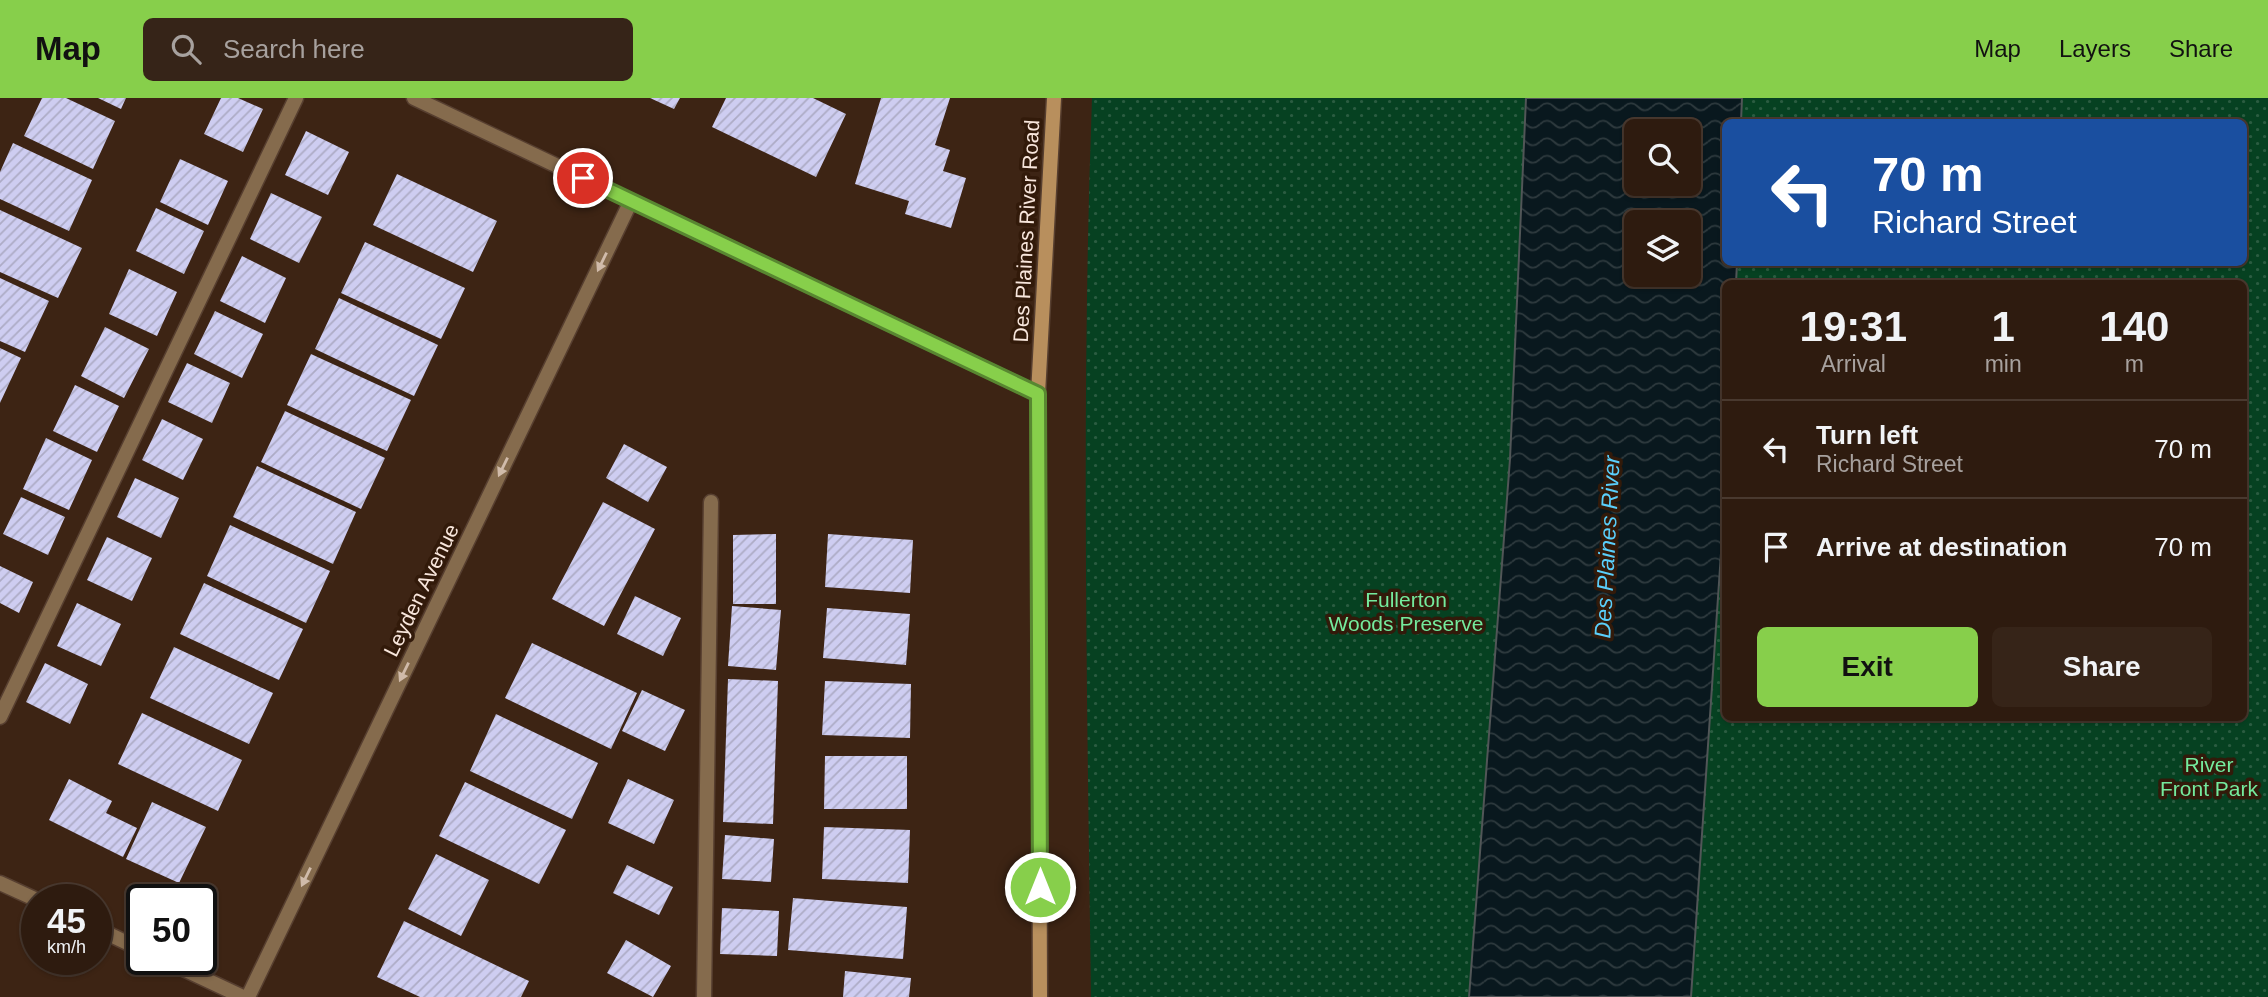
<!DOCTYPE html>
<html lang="en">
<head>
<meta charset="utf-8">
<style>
  body { margin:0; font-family:Helvetica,sans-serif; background:#362418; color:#f1f3f6; height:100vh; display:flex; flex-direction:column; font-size:26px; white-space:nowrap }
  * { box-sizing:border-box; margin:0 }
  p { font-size:23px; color:#a7a19e }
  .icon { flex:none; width:38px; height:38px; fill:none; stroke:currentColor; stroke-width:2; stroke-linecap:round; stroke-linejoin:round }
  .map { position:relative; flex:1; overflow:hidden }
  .sheet { position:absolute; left:1722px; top:182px; width:525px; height:441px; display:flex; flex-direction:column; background:#2e1b0f; border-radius:10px; box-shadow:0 2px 5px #0004,0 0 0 2px #49392f }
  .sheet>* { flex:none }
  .top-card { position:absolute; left:1722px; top:21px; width:525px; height:147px; border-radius:10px; box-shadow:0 2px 5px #0004,0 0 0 2px #49392f; background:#1a4fa0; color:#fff; overflow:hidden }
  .tools { position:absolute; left:1624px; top:21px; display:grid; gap:14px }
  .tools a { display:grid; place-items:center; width:77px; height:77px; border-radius:10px; background:#2e1b0f; box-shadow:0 2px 5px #0004,0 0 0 2px #49392f; font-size:35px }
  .speed { position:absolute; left:21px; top:786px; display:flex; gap:14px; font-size:35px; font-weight:700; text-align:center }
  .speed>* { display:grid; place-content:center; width:91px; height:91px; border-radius:50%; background:#2e1b0f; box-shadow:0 2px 5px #0004,0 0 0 2px #49392f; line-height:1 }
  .speed small { font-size:18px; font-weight:400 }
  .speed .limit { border:4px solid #111; border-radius:10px; background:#fff; color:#111 }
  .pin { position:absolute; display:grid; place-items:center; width:60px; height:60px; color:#fff; margin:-30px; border:4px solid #fff; border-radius:50%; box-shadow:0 2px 7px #0007 }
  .me { position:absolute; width:77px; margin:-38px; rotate:0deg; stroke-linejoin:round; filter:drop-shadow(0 0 5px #0008) }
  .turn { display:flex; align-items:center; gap:24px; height:147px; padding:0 35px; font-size:32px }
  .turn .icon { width:91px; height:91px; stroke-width:2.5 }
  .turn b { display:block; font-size:49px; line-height:60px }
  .eta { display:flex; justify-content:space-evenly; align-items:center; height:119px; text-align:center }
  .eta b { font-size:42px; font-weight:700; line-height:49px }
  .button { display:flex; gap:14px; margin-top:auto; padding:14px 35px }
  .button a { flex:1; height:80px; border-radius:10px; background:#87cf4b; color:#111; font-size:28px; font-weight:700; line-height:80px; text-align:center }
  .button a+a { background:#362418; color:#f1f3f6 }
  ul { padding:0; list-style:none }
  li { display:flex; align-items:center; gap:21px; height:98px; padding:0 35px; border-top:2px solid #49392f }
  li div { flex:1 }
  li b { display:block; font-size:26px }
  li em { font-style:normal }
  header { display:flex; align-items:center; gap:42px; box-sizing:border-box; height:98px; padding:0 35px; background:#87cf4b; color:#111 }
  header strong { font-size:33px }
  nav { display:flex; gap:38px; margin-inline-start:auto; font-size:24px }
  .search { width:490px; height:63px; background:#362418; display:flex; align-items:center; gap:18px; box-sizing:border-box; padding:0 24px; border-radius:10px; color:#a7a19e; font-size:26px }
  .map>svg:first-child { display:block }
  .park { fill:url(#park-dots); fill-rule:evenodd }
  .water { fill:url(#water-waves); stroke:#515657; stroke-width:2; fill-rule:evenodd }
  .building { fill:url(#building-hatch) }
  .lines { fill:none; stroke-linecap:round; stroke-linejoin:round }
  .lane-casing { stroke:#573f30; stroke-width:17 }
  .street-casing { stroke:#573f30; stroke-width:17 }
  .secondary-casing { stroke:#573f30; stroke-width:17 }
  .lane { stroke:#856b4d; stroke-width:14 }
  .street { stroke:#856b4d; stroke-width:14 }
  .secondary { stroke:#b88f5d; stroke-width:14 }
  .oneway { fill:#d0bbaa }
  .route-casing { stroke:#588731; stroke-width:18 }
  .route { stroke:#87cf4b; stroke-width:12 }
  .labels { text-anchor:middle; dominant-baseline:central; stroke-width:7; stroke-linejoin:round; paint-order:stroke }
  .street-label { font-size:21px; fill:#f8e6dc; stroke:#321a0a }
  .park-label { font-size:21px; fill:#74ea9d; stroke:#321a0a }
  .water-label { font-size:23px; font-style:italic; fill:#5acffb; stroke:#321a0a }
</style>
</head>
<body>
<header>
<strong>Map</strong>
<div class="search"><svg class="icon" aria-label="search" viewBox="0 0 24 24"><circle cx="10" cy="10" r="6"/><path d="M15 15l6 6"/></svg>Search here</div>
<nav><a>Map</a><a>Layers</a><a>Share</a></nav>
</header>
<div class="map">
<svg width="2268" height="899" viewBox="0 0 2268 899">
  <defs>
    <pattern id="park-dots" width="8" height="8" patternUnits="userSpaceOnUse" patternTransform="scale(1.75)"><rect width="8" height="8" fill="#064121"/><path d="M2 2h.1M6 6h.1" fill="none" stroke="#2b5c41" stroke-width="1.8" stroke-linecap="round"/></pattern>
    <pattern id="water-waves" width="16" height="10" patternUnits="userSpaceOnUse" patternTransform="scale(1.75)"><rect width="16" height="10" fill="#09181e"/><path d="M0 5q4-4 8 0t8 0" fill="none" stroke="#2e3a3e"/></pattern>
    <pattern id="building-hatch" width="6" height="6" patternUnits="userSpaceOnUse" patternTransform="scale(1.75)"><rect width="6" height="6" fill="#cecdf1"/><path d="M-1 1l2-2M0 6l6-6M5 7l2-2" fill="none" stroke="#adabc5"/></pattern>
  </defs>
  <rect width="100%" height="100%" fill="#3d2414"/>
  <path class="park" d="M 1092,0 L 2268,0 L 2268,899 L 1091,899 C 1087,599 1081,300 1092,0 ZM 1726,24 L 2244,24 L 2244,164 L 1726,164 ZM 1636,33 L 1689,33 L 1689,86 L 1636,86 ZM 1636,124 L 1689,124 L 1689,177 L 1636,177 ZM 1726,186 L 2244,186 L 2244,620 L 1726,620 Z"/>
  <path class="water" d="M 1526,0 L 1742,0 L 1741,24 L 1726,24 L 1726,164 L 1737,165 L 1736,185 L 1726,186 L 1725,396 L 1691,899 L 1469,899 L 1510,361 ZM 1636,33 L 1689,33 L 1689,86 L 1636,86 ZM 1636,124 L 1689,124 L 1689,177 L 1636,177 Z"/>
  <path class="building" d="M 42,0 L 66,0 L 115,23 L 93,71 L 24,38 Z
    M 98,0 L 126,0 L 121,11 Z
    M 221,0 L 238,0 L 263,11 L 243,54 L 204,36 Z
    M 650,0 L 680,0 L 674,11 Z
    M 726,0 L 813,0 L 846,16 L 816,79 L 712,29 Z
    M 881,0 L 950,0 L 935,47 L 950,52 L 943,73 L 966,80 L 951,130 L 905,116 L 909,103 L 855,86 Z
    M 306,33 L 349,54 L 328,97 L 285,77 Z
    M 13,45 L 92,82 L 69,133 L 0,101 L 0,74 Z
    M 180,61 L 228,83 L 208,127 L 160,104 Z
    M 397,76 L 497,123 L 473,174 L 373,127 Z
    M 271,95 L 322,119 L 299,165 L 250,141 Z
    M 156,110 L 204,133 L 184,176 L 136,153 Z
    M 0,112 L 82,150 L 58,200 L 0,174 Z
    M 365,144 L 465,190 L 441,241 L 341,195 Z
    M 242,158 L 286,180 L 265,225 L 220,203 Z
    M 129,171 L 177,194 L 157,238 L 109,216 Z
    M 0,180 L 49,203 L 25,254 L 0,243 Z
    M 339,200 L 438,247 L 414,298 L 315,251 Z
    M 215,213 L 263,236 L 242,280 L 194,256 Z
    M 105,229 L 149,251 L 124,300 L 81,278 Z
    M 0,250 L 21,260 L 0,305 Z
    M 311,256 L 411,302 L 387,353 L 287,307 Z
    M 187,265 L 230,285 L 212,325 L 168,304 Z
    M 75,287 L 119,308 L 97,354 L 53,333 Z
    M 285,313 L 385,360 L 361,411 L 261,364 Z
    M 162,321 L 203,341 L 183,382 L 142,362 Z
    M 46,340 L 92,362 L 69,412 L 23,391 Z
    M 624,346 L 667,369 L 648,404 L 606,380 Z
    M 257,368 L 356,414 L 333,466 L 233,419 Z
    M 135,380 L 179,400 L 161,440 L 117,419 Z
    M 21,399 L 65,419 L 48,457 L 3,436 Z
    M 603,404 L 655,431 L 604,528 L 552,501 Z
    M 230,427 L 330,473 L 306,525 L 207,478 Z
    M 776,436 L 776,506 L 733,506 L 733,437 Z
    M 828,436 L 913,442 L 910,495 L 825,489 Z
    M 107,439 L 152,460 L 132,503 L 87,482 Z
    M 0,468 L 33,484 L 19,515 L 0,505 Z
    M 204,485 L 303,531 L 279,582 L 180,536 Z
    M 635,498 L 681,520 L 663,558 L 617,536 Z
    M 77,505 L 121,526 L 101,568 L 57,548 Z
    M 732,508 L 781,512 L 776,572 L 728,568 Z
    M 827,510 L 910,516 L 906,567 L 823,560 Z
    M 532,545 L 637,595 L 611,651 L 505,600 Z
    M 174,549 L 273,595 L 249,646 L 150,600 Z
    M 45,565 L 88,586 L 70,626 L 26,604 Z
    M 728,581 L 778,583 L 773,726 L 723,724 Z
    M 825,583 L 911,586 L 910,640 L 822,637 Z
    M 642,592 L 685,612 L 665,653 L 622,633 Z
    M 142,615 L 242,662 L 218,713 L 118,666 Z
    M 496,616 L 598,665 L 572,721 L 470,673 Z
    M 825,658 L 907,658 L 907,711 L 824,711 Z
    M 69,681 L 112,703 L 106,715 L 137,730 L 123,759 L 49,722 Z
    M 628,681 L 674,702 L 654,746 L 608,725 Z
    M 465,684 L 566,732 L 539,786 L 439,738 Z
    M 152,704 L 206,729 L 179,785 L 126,761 Z
    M 824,729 L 910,732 L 908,785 L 822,781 Z
    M 725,737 L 774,741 L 771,784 L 722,781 Z
    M 436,756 L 489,782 L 461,838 L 408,811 Z
    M 627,767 L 673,789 L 659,817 L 613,795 Z
    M 793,800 L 907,809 L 903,861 L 788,852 Z
    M 722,810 L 779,813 L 777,858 L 720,856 Z
    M 404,823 L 529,883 L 521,899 L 420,899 L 377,879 Z
    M 626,842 L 671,868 L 653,899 L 607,875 Z
    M 845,873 L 911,880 L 909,899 L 843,899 Z"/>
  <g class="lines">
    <g class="lane-casing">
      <path id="lane" d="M 0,619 L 296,0
        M 704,899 L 711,404"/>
    </g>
    <g class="street-casing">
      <path id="street" d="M 414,0 L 1038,296
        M 0,785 L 37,802
        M 96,830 L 142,852
        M 162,861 L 243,899
        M 248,899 L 631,103"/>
    </g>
    <g class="secondary-casing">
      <path id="secondary" d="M 1040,899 L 1038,296 L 1054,0"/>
    </g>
    <use href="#lane" class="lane"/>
    <use href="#street" class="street"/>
    <use href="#secondary" class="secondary"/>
  </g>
  <defs><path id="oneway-solid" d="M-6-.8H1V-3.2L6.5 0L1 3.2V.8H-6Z" transform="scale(1.75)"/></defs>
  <g class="oneway">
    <use href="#oneway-solid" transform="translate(602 164) rotate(116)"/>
    <use href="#oneway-solid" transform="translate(503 369) rotate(116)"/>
    <use href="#oneway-solid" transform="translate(404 574) rotate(116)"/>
    <use href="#oneway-solid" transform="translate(306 779) rotate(116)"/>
  </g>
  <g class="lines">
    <g class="route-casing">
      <path id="route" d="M 583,80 L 1038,296 L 1040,789"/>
    </g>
    <use href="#route" class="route"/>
  </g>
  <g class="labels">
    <g class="street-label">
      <text transform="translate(1026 133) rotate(-87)">Des Plaines River Road</text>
      <text transform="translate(421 492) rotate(-64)">Leyden Avenue</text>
    </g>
    <g class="park-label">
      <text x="1406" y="501">Fullerton<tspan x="1406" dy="24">Woods Preserve</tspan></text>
      <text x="2209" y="666">River<tspan x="2209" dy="24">Front Park</tspan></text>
    </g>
    <g class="water-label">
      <text transform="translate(1607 449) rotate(-87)">Des Plaines River</text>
    </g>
  </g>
</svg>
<div class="tools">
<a><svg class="icon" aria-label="search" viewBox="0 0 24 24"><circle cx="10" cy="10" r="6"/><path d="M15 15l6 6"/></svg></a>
<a><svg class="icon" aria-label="layers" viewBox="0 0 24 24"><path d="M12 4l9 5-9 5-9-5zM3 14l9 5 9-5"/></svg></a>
</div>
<div class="speed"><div>45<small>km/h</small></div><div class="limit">50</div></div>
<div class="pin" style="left:583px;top:80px;background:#d93025"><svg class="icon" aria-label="arrive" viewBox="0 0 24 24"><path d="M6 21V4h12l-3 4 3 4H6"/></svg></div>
<svg class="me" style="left:1040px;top:789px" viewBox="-20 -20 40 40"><circle r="17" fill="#87cf4b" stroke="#fff" stroke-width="3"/><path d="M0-11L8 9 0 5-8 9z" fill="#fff"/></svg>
<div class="top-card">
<div class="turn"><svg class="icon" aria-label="left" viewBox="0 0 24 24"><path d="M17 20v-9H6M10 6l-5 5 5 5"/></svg><div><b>70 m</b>Richard Street</div></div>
</div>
<section class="sheet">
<div class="eta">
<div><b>19:31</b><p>Arrival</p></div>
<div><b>1</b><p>min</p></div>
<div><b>140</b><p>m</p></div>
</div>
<ul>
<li><svg class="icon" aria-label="left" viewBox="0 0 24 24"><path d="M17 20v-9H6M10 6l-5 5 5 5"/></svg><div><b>Turn left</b><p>Richard Street</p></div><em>70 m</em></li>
<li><svg class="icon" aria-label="arrive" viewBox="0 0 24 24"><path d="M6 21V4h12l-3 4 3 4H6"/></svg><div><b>Arrive at destination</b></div><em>70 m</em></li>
</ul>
<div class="button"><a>Exit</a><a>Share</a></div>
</section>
</div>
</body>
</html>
